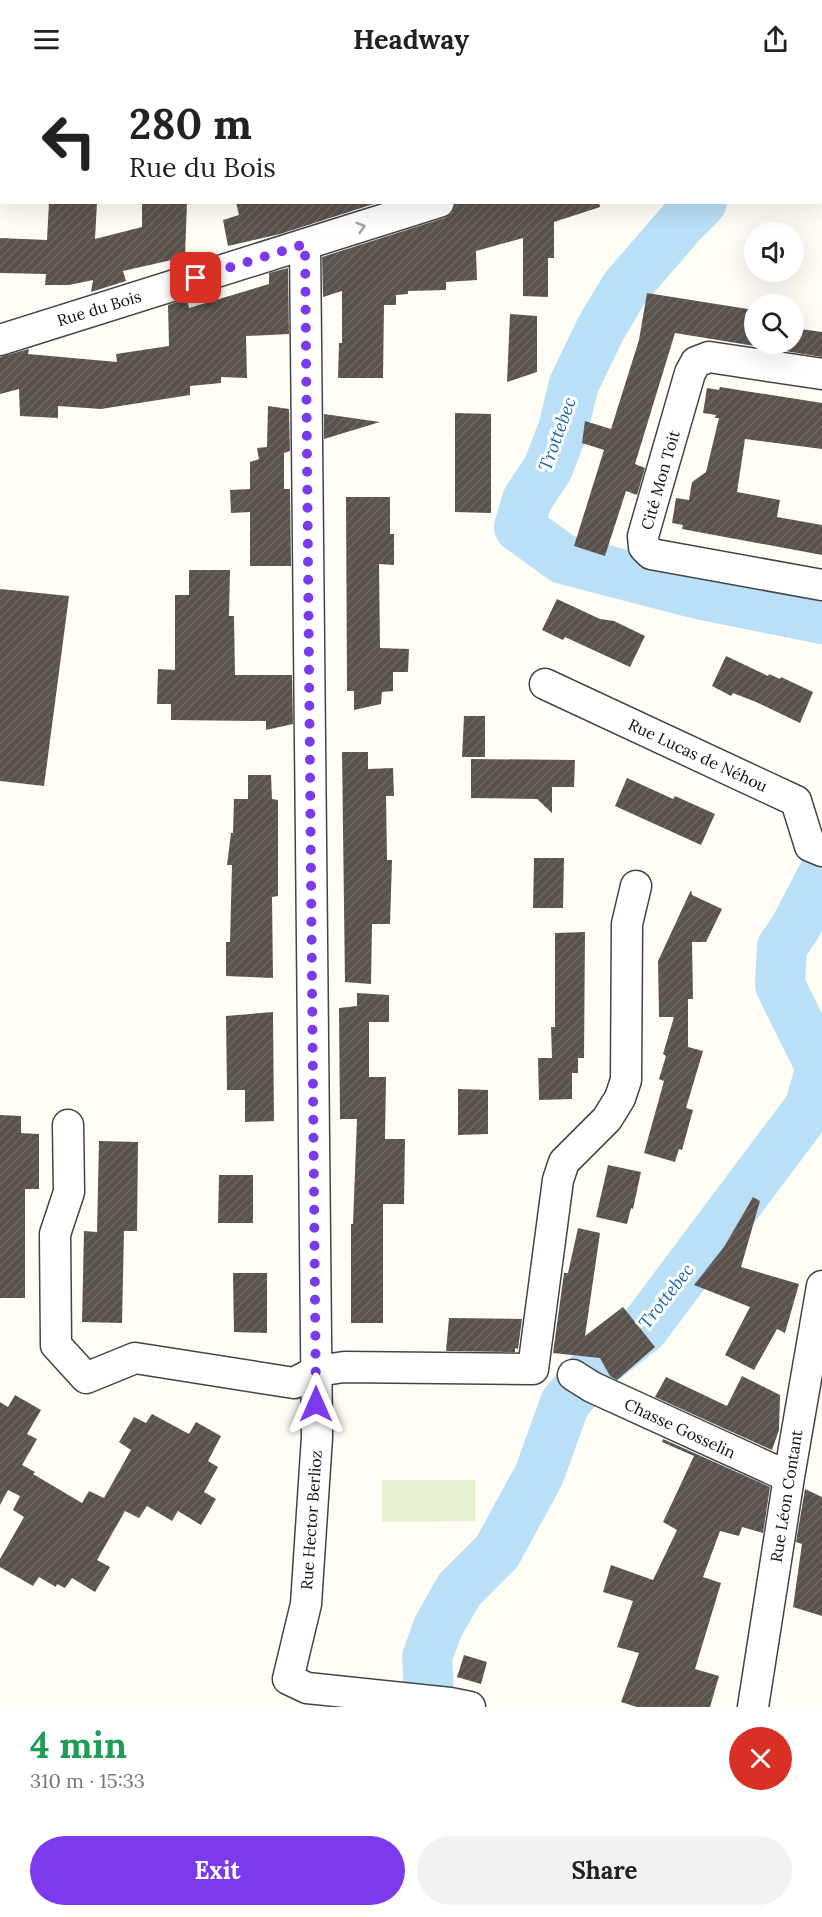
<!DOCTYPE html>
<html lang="en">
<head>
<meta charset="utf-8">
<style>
  body { margin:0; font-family:Lora,serif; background:#f2f2f2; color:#222; height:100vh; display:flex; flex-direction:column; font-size:22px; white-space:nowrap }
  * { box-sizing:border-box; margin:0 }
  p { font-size:20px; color:#767676 }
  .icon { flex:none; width:33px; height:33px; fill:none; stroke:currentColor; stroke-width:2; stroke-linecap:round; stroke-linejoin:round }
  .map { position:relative; height:1629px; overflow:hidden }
  .drawer { display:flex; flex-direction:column; background:#fff; flex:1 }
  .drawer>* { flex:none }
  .banner { position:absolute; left:0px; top:0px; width:822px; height:126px; box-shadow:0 6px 24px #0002; background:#fff; color:#222; overflow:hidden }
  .fabs { position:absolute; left:744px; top:144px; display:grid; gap:12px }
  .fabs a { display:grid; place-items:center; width:60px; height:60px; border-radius:50%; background:#fff; box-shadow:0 6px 24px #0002; font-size:30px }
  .pin { position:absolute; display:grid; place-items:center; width:51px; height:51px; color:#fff; margin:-26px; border-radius:12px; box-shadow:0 3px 9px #0006 }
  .me { position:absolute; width:66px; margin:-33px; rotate:0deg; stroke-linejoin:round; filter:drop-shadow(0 0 4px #0008) }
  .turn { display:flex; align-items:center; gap:21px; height:126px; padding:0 30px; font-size:27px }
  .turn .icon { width:78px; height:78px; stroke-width:2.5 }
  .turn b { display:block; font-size:42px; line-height:51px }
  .round { display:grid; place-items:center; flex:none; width:63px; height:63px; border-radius:32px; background:#f2f2f2 }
  .overview { display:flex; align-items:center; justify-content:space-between; height:102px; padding:0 30px }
  h1 { font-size:36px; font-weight:800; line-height:45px; color:#1e9e55 }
  .button { display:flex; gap:12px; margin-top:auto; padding:12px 30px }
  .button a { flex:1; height:69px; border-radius:36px; background:#7c3aed; color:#fff; font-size:24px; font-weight:800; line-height:69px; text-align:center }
  .button a+a { background:#f2f2f2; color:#222 }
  header { display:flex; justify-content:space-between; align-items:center; height:78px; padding:0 30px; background:#fff; font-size:27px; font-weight:800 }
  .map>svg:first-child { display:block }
  .pitch { fill:#e6f2cf }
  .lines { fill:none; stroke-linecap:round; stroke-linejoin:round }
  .river { stroke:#b9e0f7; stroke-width:50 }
  .building { fill:url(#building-hatch) }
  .street-casing { stroke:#444; stroke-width:33 }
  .street { stroke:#fff; stroke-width:30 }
  .oneway { stroke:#a0a0a0 }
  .route { stroke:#7c3aed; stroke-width:10; stroke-dasharray:0 18 }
  .labels { text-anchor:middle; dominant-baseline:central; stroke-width:6; stroke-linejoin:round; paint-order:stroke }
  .street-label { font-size:16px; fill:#111; stroke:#fff }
  .water-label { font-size:18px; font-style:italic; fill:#1768a6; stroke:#fff }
</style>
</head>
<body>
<header><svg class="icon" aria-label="menu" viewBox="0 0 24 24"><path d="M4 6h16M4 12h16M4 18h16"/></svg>Headway<svg class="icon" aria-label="share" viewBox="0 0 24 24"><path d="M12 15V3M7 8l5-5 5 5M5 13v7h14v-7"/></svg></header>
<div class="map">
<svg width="822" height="1629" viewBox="0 0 822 1629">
  <defs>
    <pattern id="building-hatch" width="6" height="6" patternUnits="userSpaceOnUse" patternTransform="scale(1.5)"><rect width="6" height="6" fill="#5a524d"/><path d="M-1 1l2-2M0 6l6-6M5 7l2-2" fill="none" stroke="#6d6662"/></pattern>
  </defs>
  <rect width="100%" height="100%" fill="#fffdf5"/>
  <path class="pitch" d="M 382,1402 L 475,1402 L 475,1443 L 382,1444 Z"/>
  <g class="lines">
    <path class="river" d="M 820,73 L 822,73
      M 702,124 L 683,143 L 625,210 L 601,250 L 574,306 L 563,351 L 548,390 L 527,422 L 519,449 L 563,481 L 698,516 L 822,541
      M 430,1629 L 427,1579 L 438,1549 L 459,1512 L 497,1474 L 539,1397 L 565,1325 L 597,1287 L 644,1250 L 809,1030 L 821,990 L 780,907 L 782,869 L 795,850 L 822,798"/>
  </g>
  <path class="building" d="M 49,124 L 97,124 L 95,161 L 142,149 L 142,124 L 187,124 L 185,179 L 123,193 L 126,203 L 91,214 L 93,202 L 69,207 L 45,207 L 46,196 L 0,195 L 0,160 L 47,162 Z
    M 236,124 L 380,124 L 280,156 L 228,168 L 223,142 L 239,137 Z
    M 456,124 L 599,124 L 600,129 L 554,144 L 554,180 L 548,180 L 548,219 L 523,218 L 523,160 L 476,173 L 477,202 L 446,204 L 446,212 L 408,213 L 408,216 L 396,217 L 396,227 L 384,227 L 383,300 L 338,300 L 339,265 L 342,265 L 342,213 L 323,219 L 322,179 L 444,140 L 452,135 Z
    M 288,190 L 289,256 L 246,258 L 247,300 L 221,299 L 221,305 L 190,308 L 190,317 L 101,331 L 58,328 L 58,340 L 20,338 L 19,311 L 0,316 L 0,279 L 29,271 L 28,276 L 117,284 L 116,276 L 169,268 L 168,227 L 187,221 L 189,230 L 269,206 L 269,195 Z
    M 647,215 L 754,232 L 754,266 L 794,266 L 794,250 L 822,254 L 822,279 L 675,255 L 635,386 L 645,390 L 637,417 L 626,413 L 605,478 L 574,468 L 604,372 L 582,365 L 585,343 L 611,351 L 639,262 Z
    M 510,236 L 537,238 L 537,294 L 507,304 Z
    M 720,309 L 822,325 L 822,371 L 745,361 L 737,414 L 780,422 L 777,439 L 822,447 L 822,477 L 682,451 L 683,447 L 672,445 L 676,420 L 689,422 L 692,404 L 706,394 L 719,340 L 715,340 L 716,337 L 703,335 L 707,310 L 719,312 Z
    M 268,328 L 289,331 L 290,373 L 284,375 L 284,411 L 290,411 L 291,488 L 250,488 L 250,434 L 231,435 L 230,412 L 250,411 L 250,384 L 259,381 L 257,370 L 267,369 Z
    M 455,335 L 491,336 L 491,435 L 455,434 Z
    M 324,336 L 380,344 L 324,361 Z
    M 346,419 L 390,419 L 390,456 L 394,456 L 394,487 L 379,486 L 380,570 L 409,571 L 408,594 L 393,594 L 393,613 L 382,614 L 381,626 L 354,632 L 354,613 L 347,613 Z
    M 189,492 L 230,492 L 229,538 L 234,538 L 235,597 L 292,597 L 293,646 L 266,652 L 266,643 L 171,642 L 171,626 L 157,626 L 158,591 L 175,592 L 175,517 L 189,517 Z
    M 0,511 L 69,518 L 44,708 L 0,703 Z
    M 557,521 L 600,541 L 614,543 L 645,558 L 630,589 L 565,559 L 563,562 L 542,552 Z
    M 726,578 L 768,598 L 769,596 L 780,601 L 781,599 L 813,614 L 800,645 L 756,624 L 733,615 L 731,618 L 712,608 Z
    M 464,638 L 485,638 L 485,679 L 462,679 Z
    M 342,674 L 368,674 L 368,691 L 393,690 L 394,718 L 386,718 L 387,782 L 392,782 L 390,846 L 372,846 L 371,906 L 345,904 Z
    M 471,681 L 575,682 L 574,709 L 552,709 L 552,735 L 537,721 L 471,720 Z
    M 248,697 L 271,697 L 272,721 L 278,722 L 278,818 L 272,819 L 273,900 L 226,898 L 226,864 L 230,864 L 232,787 L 227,787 L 231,755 L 233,755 L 234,721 L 248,721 Z
    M 627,700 L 673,721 L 675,718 L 715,736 L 701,767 L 615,728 Z
    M 534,780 L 564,780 L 563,830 L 533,830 Z
    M 691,812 L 692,817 L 722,831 L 706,864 L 692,864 L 693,921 L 688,921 L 688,969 L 703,973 L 686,1030 L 693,1032 L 682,1072 L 679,1071 L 675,1084 L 644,1075 L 664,1003 L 659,1001 L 666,978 L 663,976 L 674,939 L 659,939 L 658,883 Z
    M 585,854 L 584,980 L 578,980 L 578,995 L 572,995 L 572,1021 L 539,1022 L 538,980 L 552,980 L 551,949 L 555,949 L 555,855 Z
    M 357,915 L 389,917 L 389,944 L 369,944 L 369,999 L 386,999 L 385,1061 L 405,1061 L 404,1126 L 383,1126 L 383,1245 L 351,1245 L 351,1146 L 353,1146 L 357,1041 L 340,1041 L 339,930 L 357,928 Z
    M 273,934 L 274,1043 L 245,1044 L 245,1012 L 227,1012 L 226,938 Z
    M 458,1011 L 488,1012 L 488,1056 L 458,1057 Z
    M 0,1037 L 21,1038 L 21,1055 L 39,1056 L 39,1111 L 25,1111 L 25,1220 L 0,1220 Z
    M 99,1063 L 138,1064 L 137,1153 L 124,1153 L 122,1245 L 82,1244 L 84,1153 L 97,1154 Z
    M 608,1087 L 641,1094 L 633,1131 L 631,1130 L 627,1146 L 596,1139 Z
    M 219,1097 L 253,1097 L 253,1145 L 218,1145 Z
    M 753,1119 L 760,1123 L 741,1189 L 799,1206 L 785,1255 L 777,1251 L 754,1292 L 725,1277 L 750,1229 L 694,1207 L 724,1169 Z
    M 578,1150 L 600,1155 L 585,1258 L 623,1229 L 655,1269 L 617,1302 L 610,1298 L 600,1280 L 553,1275 L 564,1195 L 568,1195 Z
    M 233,1195 L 267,1195 L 267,1255 L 234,1254 Z
    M 449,1240 L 522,1241 L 518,1271 L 515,1270 L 515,1274 L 446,1273 Z
    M 742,1298 L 780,1317 L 779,1352 L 772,1372 L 655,1319 L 666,1299 L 727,1328 Z
    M 15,1317 L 41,1332 L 27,1356 L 37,1361 L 22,1387 L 35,1394 L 33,1396 L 82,1425 L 89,1413 L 104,1420 L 131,1372 L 119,1364 L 134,1339 L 146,1345 L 152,1336 L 189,1356 L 196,1344 L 221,1358 L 208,1383 L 218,1389 L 204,1414 L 216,1421 L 201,1447 L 178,1433 L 172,1443 L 147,1428 L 139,1440 L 125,1433 L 97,1482 L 110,1489 L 95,1514 L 72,1500 L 65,1510 L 57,1506 L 56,1509 L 39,1499 L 33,1508 L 0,1489 L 0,1481 L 24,1439 L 13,1432 L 20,1418 L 8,1412 L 0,1427 L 0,1324 L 8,1329 Z
    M 663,1361 L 770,1409 L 763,1455 L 742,1449 L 739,1458 L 720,1453 L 703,1499 L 721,1505 L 695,1591 L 719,1598 L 710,1629 L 637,1629 L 621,1624 L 639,1575 L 617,1569 L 633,1523 L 603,1514 L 611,1487 L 653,1502 L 677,1452 L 663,1444 L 694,1378 L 662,1364 Z
    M 805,1411 L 822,1419 L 822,1538 L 793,1529 L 802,1466 L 796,1464 Z
    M 464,1577 L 487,1584 L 481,1606 L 457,1599 Z"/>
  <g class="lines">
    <g class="street-casing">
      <path id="street" d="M 737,2 L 737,0
        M 820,47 L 822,48
        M 305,166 L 317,1359 L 306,1526 L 288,1601 L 307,1610 L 450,1625 L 470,1629
        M 0,262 L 439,124
        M 822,296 L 709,279 L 696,284 L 690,295 L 643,458 L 644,469 L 651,476 L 822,507
        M 545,606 L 796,723 L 810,768 L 822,773
        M 68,1047 L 69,1114 L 55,1156 L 56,1267 L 86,1300 L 135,1280 L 294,1305 L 317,1293 L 344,1289 L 533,1291 L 558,1102 L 564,1084 L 607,1041 L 620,1020 L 626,1002 L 627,846 L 636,808
        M 573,1297 L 592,1309 L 789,1399
        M 753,1629 L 789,1399 L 822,1208"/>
    </g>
    <use href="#street" class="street"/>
  </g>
  <defs><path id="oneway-chevron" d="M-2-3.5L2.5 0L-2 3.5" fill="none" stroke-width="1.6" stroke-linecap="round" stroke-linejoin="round" transform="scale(1.5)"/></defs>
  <use class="oneway" href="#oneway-chevron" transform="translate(361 149) rotate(-17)"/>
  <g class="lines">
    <path class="route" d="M 196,200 L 305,166 L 316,1326"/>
  </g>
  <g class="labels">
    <g class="street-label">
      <text transform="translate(99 230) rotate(-17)">Rue du Bois</text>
      <text transform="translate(660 402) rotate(-74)">Cité Mon Toit</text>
      <text transform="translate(698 677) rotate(25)">Rue Lucas de Néhou</text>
      <text transform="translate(680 1350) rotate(25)">Chasse Gosselin</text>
      <text transform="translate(786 1418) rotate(-81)">Rue Léon Contant</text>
      <text transform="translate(311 1442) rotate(-86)">Rue Hector Berlioz</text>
    </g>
    <g class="water-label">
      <text transform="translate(557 356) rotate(-70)">Trottebec</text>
      <text transform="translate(666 1218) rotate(-52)">Trottebec</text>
    </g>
  </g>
</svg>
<div class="fabs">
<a><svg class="icon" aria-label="sound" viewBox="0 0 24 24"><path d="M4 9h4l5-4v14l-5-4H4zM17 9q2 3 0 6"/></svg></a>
<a><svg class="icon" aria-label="search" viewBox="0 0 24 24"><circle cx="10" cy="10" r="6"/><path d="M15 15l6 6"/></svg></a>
</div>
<div class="pin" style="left:196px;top:200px;background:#d93025"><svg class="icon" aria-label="arrive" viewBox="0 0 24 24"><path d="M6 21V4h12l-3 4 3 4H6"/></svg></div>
<svg class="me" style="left:316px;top:1326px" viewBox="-20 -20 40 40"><path d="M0-17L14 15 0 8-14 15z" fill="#7c3aed" stroke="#fff" stroke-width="4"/></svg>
<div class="banner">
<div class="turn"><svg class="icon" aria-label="left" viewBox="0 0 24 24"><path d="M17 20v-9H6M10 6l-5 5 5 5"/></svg><div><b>280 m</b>Rue du Bois</div></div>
</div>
</div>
<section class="drawer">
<div class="overview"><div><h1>4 min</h1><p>310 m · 15:33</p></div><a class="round" style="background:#d93025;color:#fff"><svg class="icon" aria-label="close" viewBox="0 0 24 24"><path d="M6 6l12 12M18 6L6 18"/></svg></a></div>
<div class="button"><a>Exit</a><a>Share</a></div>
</section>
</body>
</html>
